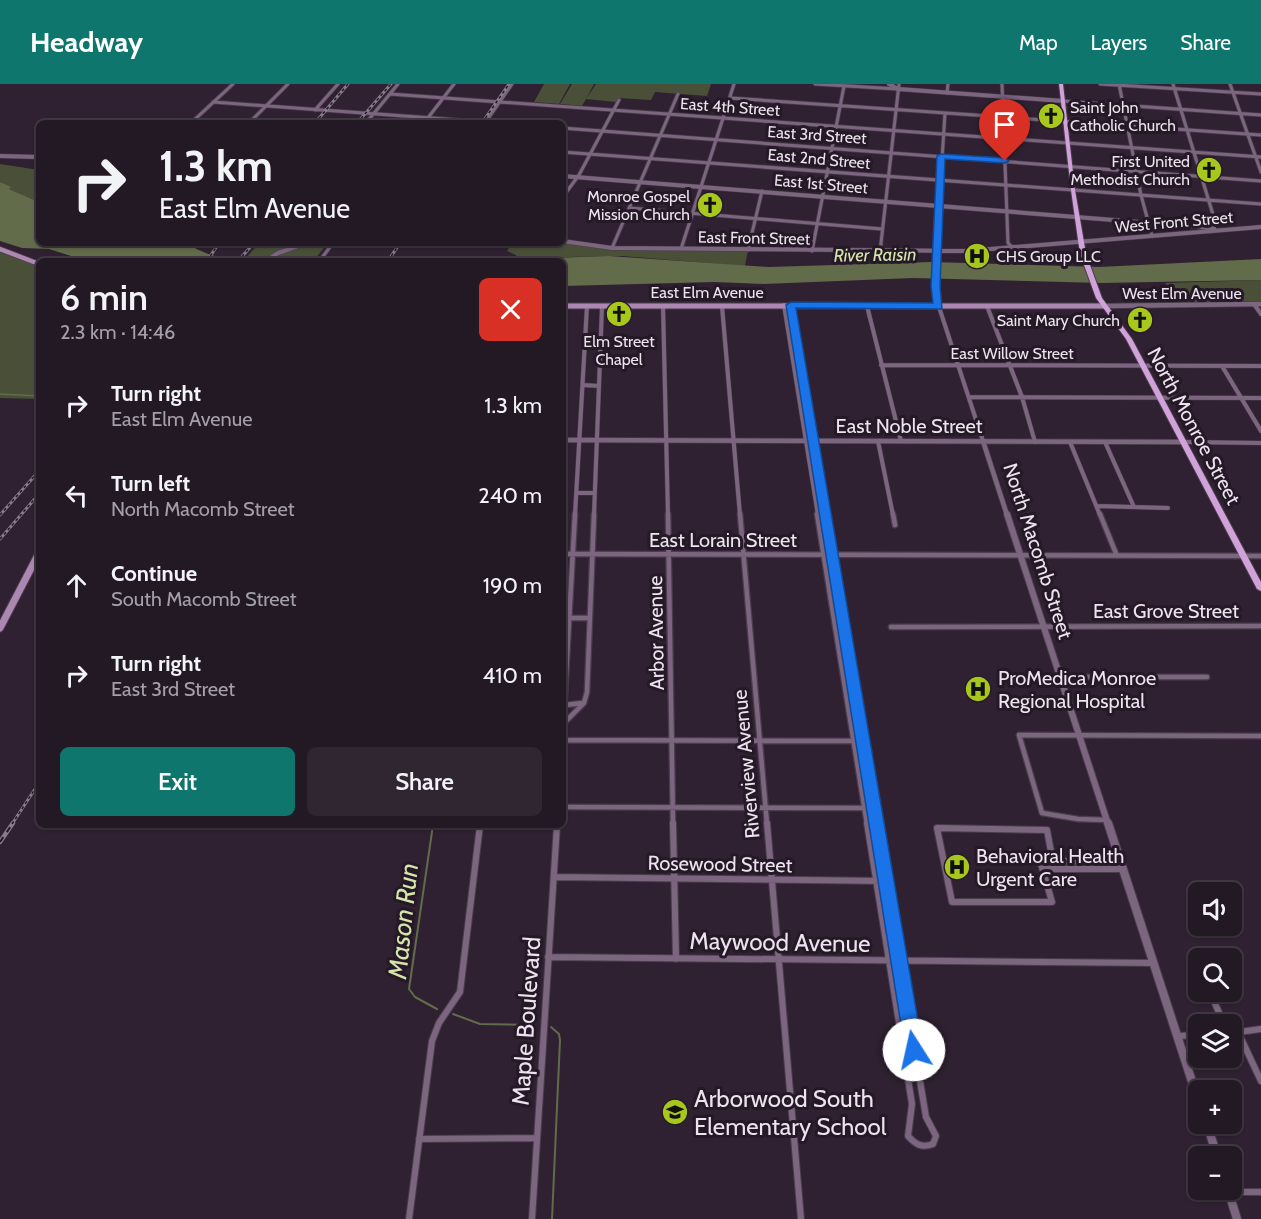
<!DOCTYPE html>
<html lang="en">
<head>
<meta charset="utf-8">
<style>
  body { margin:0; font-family:Cabin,sans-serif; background:#2f2632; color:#f1f3f6; height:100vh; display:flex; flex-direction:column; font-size:22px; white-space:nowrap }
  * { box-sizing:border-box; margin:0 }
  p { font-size:20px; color:#a3a0a7 }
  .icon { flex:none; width:33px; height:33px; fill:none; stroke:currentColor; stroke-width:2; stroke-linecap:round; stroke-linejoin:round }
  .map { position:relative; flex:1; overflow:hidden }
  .sheet { position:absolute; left:36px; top:174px; width:530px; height:570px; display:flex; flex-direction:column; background:#231925; border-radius:9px; box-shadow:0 2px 4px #0004,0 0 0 2px #403842 }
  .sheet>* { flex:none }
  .banner { position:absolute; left:36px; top:36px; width:530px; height:126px; border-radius:9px; box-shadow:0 2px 4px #0004,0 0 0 2px #403842; background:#231925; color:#f1f3f6; overflow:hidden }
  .tools { position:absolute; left:1188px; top:798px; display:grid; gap:12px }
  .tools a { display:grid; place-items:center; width:54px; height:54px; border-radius:9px; background:#231925; box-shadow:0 2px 4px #0004,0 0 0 2px #403842; font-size:30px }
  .pin { position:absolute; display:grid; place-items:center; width:51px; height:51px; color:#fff; margin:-62px -26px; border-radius:50% 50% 50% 0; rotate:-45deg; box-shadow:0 0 6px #0007 }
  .pin .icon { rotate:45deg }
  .me { position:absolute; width:66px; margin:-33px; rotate:350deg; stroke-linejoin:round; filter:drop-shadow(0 0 4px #0008) }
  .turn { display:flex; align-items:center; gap:21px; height:126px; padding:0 24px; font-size:27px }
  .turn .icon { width:78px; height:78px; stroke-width:2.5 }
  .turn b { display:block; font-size:42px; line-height:51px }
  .round { display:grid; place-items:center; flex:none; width:63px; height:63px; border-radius:9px; background:#2f2632 }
  .overview { display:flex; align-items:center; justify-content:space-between; height:102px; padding:0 24px }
  h1 { font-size:36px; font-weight:600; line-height:45px }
  .button { display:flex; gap:12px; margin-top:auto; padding:12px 24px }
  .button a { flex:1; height:69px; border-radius:9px; background:#0f766e; color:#fff; font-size:24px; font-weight:600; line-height:69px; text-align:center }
  .button a+a { background:#2f2632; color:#f1f3f6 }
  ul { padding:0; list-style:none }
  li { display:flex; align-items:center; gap:18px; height:90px; padding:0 24px }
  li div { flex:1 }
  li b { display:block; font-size:22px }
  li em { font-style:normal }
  header { display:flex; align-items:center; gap:36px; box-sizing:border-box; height:84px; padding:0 30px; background:#0f766e; color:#fff }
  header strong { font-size:28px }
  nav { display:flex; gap:33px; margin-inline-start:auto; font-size:21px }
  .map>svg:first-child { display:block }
  .green { fill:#495037 }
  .water { fill:#626b4a }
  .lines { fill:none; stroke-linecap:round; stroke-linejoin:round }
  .stream-far1 { stroke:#626b4a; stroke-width:1.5 }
  .stream { stroke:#626b4a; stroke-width:2 }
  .minor-far3-casing { stroke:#493c4b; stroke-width:4.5 }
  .minor-far2-casing { stroke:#493c4b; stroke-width:5 }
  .minor-far1-casing { stroke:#493c4b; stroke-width:7 }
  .minor-casing { stroke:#493c4b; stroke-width:8 }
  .tertiary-far3-casing { stroke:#493c4b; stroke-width:5 }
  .tertiary-far2-casing { stroke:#493c4b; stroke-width:6 }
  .tertiary-far1-casing { stroke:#493c4b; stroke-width:8 }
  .tertiary-casing { stroke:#493c4b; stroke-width:10 }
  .secondary-far2-casing { stroke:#493c4b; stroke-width:6 }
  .secondary-far1-casing { stroke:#493c4b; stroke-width:7 }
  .secondary-casing { stroke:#493c4b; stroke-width:9 }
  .primary-casing { stroke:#493c4b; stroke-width:2 }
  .minor-far3 { stroke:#7b657f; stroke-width:3 }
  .minor-far2 { stroke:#7b657f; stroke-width:4 }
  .minor-far1 { stroke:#7b657f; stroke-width:4.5 }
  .minor { stroke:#7b657f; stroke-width:6 }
  .tertiary-far3 { stroke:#7b657f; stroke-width:4 }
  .tertiary-far2 { stroke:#7b657f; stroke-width:4.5 }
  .tertiary-far1 { stroke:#7b657f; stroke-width:6 }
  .tertiary { stroke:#7b657f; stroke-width:8 }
  .secondary-far2 { stroke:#ac87b2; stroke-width:4.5 }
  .secondary-far1 { stroke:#ac87b2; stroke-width:5 }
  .secondary { stroke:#ac87b2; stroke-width:7 }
  .primary { fill:#d1a1d9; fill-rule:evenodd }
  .rail-far1-casing { stroke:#887c8a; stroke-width:3 }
  .rail-casing { stroke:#887c8a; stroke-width:4.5 }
  .rail-far1 { stroke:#251827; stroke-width:1.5; stroke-dasharray:3; stroke-linecap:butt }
  .rail { stroke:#251827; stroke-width:2; stroke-dasharray:6; stroke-linecap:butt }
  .route { fill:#1a73e8; stroke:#114b97; stroke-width:1.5 }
  .labels { text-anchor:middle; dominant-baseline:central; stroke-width:6; stroke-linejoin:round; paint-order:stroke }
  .far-street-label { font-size:16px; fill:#ece3ee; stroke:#251827 }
  .far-poi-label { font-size:16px; fill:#ece3ee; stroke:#251827; text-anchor:end }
  .far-water-label { font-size:18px; font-style:italic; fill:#d5e6aa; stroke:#251827 }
  .street-label { font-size:20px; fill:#ece3ee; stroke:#251827 }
  .poi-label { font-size:20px; fill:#ece3ee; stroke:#251827; text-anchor:start }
  .near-street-label { font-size:24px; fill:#ece3ee; stroke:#251827 }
  .near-poi-label { font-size:24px; fill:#ece3ee; stroke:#251827; text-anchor:start }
  .near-water-label { font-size:26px; font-style:italic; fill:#d5e6aa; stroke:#251827 }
</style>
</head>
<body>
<header>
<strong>Headway</strong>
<nav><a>Map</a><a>Layers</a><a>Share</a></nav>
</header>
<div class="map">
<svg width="1261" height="1135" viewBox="0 0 1261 1135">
  <rect width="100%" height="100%" fill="#2f2131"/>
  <path class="green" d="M 544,0 L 570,0 L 559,20 L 534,18 Z
    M 572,0 L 594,0 L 586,15 L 596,0 L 711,0 L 707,12 L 655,8 L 651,16 L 618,14 L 616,18 L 586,15 L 582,22 L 560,20 Z
    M 0,80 L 39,86 L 39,118 L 9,105 L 0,98 Z
    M 563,157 L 612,164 L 748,166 L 745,182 L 622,172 L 515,174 L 516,171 L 507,167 L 512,159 Z
    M 259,159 L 326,159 L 327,160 L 315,175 L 246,174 Z
    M 0,166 L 39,182 L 39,315 L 0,314 Z
    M 1261,196 L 1261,220 L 1181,221 L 1165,199 Z"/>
  <path class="water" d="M 0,98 L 11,103 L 9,105 L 39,118 L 39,159 L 186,159 C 214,176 229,175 261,177 L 87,177 L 49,165 L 22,164 L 0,157 Z
    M 609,172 L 769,183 L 931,178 L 1099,183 L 1261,175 L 1261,196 L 1101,199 L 913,194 L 764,200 L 714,198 L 563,202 L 562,177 L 464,177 Z"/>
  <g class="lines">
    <path class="stream-far1" d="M 0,310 L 39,312"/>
    <path class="stream" d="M 433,741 L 409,905 L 415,913 L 437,925
      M 453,930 L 480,940 L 534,941
      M 551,943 L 559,950 L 560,956 L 552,1135"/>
    <g class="minor-far3-casing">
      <path id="minor-far3" d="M 815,0 L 898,5
        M 1002,0 L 1008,159 L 1013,164
        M 1100,0 L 1261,10
        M 1119,0 L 1141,111 L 1152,152
        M 1173,0 L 1215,137 L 1212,145
        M 1230,0 L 1261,88
        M 947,9 L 948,0
        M 390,10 L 1261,73
        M 730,14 L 1261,51
        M 1063,17 L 1261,31
        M 213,18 L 500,39
        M 315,26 L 338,0
        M 191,39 L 233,0
        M 249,39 L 288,0
        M 366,39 L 398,0
        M 424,39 L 454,0
        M 485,39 L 512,0
        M 562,44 L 1261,97
        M 562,68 L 1261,120
        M 562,114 L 579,91 L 619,16
        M 939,122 L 945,29
        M 629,124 L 882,145
        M 612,164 L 678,10
        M 681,165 L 734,0
        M 748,166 L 762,107
        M 812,167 L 844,2
        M 880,168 L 899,0
        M 321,175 L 333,159"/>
    </g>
    <g class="minor-far2-casing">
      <path id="minor-far2" d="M 1254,220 L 1261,230
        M 784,221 L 818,431
        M 791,221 L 826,431
        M 663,222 L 668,431
        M 722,222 L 740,431
        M 867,222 L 901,357
        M 987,222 L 1022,313 L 1035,358
        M 939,223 L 983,357
        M 585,257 L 601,258
        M 881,281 L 1261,282
        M 1222,282 L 1261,347
        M 583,301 L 599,302
        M 969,313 L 1261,314
        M 878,357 L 893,431
        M 1070,358 L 1100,431
        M 1105,358 L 1134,423
        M 1184,358 L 1261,359
        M 578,409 L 594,409
        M 1097,422 L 1168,424
        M 575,431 L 587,222
        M 594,431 L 602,223"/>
    </g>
    <g class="minor-far1-casing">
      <path id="minor-far1" d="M 668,430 L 673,740
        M 740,430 L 767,740
        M 817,430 L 867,740
        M 826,430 L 877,740
        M 893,430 L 895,441
        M 1100,430 L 1117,472
        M 562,470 L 1261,472
        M 571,534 L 590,534
        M 891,543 L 1261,542
        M 1060,593 L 1207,593
        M 565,621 L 583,619
        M 563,640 L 584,619 L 587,608 L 594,430
        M 563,656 L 863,657
        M 562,663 L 575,430
        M 562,723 L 874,724
        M 1107,736 L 1078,735 L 1042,729 L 1019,651 L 1261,652"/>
    </g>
    <g class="minor-casing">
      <path id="minor" d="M 673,739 L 676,875
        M 767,739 L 801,1135
        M 867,739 L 912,1020 L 908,1052 C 916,1061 922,1064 933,1060 L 936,1052 L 926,1033 L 877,739
        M 937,744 L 1047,746 L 1052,773 L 1039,773 L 1052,818 L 952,818 Z
        M 1052,773 L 1065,777 L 1121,778
        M 1041,781 L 1046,785 L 1123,785
        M 554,793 L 886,797
        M 548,873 L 1154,879
        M 1210,908 L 1224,940
        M 1238,948 L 1261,997
        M 1232,949 L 1261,945
        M 1178,952 L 1198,951
        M 419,1055 L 537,1054
        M 1229,1108 L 1261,1108
        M 409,1135 L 432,957 L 439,939 L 460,908 L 480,741
        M 532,1135 L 557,741"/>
    </g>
    <g class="tertiary-far3-casing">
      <path id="tertiary-far3" d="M 889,0 L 898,5 L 1063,17
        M 0,72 L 39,73
        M 562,92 L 1214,144
        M 562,157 L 612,164 L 966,167 L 1261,143
        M 266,177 L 278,169 L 307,159
        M 936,190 L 939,122"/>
    </g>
    <g class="tertiary-far2-casing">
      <path id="tertiary-far2" d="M 937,188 L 939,223
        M 1103,222 L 1261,220
        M 562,356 L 1184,358
        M 983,357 L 1007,431"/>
    </g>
    <g class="tertiary-far1-casing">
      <path id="tertiary-far1" d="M 1007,430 L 1108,740"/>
    </g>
    <g class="tertiary-casing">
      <path id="tertiary" d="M 1108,739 L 1198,1016
        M 1207,1040 L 1217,1072
        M 1228,1106 L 1237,1135"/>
    </g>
    <g class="secondary-far2-casing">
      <path id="secondary-far2" d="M 0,165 L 39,180"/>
    </g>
    <g class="secondary-far1-casing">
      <path id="secondary-far1" d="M 562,222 L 1103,222"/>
    </g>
    <g class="secondary-casing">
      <path id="secondary" d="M 0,544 L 39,469"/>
    </g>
    <g class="primary-casing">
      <path id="primary" d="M 1059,0 L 1063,0 L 1075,106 L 1086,170 L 1102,214 L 1132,255 L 1261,498 L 1261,507 L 1257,505 L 1126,255 L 1096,214 L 1080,170 L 1071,106 Z"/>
    </g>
    <use href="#minor-far3" class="minor-far3"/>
    <use href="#minor-far2" class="minor-far2"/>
    <use href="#minor-far1" class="minor-far1"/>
    <use href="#minor" class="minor"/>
    <use href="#tertiary-far3" class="tertiary-far3"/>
    <use href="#tertiary-far2" class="tertiary-far2"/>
    <use href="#tertiary-far1" class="tertiary-far1"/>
    <use href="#tertiary" class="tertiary"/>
    <use href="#secondary-far2" class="secondary-far2"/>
    <use href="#secondary-far1" class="secondary-far1"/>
    <use href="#secondary" class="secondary"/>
    <use href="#primary" class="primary"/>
    <g class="rail-far1-casing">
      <path id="rail-far1" d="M 315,39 L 348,0
        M 357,39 L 391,0
        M 482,39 L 509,0
        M 207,177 L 219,159
        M 238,177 L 254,159
        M 388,177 L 400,159
        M 0,431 L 39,387
        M 0,455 L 39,410
        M 12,740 L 39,699"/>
    </g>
    <g class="rail-casing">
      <path id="rail" d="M 0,758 L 13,739"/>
    </g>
    <use href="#rail-far1" class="rail-far1"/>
    <use href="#rail" class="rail"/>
  </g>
  <path class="route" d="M 941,70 L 1005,74 L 1009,77 L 1005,79 L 945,75 L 940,202 L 942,225 L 796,224 L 923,966 L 921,972 L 914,975 L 908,972 L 905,966 L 786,221 L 791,218 L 933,219 L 931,202 L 937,72 Z"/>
  <defs>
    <g id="church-disc" transform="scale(1.35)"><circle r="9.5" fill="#a8c71c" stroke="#251827"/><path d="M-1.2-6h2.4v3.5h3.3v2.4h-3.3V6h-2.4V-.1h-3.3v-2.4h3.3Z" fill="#111"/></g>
    <g id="hospital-disc" transform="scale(1.35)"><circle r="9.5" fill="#a8c71c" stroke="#251827"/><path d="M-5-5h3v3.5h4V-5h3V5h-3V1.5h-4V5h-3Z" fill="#111"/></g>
    <g id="school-disc" transform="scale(1.35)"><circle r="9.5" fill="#a8c71c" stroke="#251827"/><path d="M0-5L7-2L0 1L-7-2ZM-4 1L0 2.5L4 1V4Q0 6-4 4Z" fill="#111"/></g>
  </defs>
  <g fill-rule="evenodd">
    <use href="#church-disc" x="1051" y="32"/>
    <use href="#church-disc" x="1209" y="86"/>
    <use href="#church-disc" x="710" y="121"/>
    <use href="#hospital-disc" x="977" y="172"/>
    <use href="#church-disc" x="619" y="230"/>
    <use href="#church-disc" x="1140" y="236"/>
    <use href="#hospital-disc" x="978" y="605"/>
    <use href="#hospital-disc" x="957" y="783"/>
    <use href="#school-disc" x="675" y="1028"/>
  </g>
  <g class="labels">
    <g class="far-street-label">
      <text transform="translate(730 23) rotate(4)">East 4th Street</text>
      <text transform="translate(817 51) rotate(4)">East 3rd Street</text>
      <text transform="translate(819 75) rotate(5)">East 2nd Street</text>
      <text transform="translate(821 100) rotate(5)">East 1st Street</text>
      <text transform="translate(1174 138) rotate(-5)">West Front Street</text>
      <text transform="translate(754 154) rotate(1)">East Front Street</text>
      <text x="707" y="208">East Elm Avenue</text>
      <text x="1182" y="209">West Elm Avenue</text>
      <text x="1012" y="269">East Willow Street</text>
    </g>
    <g class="far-poi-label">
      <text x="1070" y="23" text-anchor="start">Saint John<tspan x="1070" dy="18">Catholic Church</tspan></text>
      <text x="1190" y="77">First United<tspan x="1190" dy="18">Methodist Church</tspan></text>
      <text x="690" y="112">Monroe Gospel<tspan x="690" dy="18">Mission Church</tspan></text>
      <text x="996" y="172" text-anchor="start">CHS Group LLC</text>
      <text x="1120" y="236">Saint Mary Church</text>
      <text x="619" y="257" text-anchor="middle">Elm Street<tspan x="619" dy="18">Chapel</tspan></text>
    </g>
    <g class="far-water-label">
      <text transform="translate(875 171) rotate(-1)">River Raisin</text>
    </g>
    <g class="street-label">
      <text x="909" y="342">East Noble Street</text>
      <text transform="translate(1194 342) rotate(62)">North Monroe Street</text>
      <text x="723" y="456">East Lorain Street</text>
      <text transform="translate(1038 467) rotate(72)">North Macomb Street</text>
      <text x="1166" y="527">East Grove Street</text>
      <text transform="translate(656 549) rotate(-91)">Arbor Avenue</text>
      <text transform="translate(746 680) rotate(-95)">Riverview Avenue</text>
      <text transform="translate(720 780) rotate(1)">Rosewood Street</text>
    </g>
    <g class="poi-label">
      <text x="998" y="594">ProMedica Monroe<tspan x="998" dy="23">Regional Hospital</tspan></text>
      <text x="976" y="772">Behavioral Health<tspan x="976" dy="23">Urgent Care</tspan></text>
    </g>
    <g class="near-street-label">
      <text transform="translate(780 858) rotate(1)">Maywood Avenue</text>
      <text transform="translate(526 937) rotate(-86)">Maple Boulevard</text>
    </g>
    <g class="near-poi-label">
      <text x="694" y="1014">Arborwood South<tspan x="694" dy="28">Elementary School</tspan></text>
    </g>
    <g class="near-water-label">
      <text transform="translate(403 837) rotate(-84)">Mason Run</text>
    </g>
  </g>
</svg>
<div class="tools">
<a><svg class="icon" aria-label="sound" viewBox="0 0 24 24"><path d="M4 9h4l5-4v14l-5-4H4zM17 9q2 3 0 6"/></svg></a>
<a><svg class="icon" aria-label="search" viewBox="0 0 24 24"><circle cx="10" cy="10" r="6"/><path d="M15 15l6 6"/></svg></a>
<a><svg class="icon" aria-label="layers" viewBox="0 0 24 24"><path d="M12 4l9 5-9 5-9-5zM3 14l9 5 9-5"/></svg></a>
<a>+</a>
<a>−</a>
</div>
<div class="pin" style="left:1005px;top:77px;background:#d93025"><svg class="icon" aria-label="arrive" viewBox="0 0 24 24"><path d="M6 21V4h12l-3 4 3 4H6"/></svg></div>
<svg class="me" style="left:914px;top:966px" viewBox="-20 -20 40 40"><circle r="19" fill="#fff"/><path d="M0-13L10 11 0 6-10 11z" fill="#1a73e8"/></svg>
<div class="banner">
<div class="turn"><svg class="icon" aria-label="right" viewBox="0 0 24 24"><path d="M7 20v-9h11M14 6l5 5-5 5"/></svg><div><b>1.3 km</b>East Elm Avenue</div></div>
</div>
<section class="sheet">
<div class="overview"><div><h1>6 min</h1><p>2.3 km · 14:46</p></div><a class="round" style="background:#d93025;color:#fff"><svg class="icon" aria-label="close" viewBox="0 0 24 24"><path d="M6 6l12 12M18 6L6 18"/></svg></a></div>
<ul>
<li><svg class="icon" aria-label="right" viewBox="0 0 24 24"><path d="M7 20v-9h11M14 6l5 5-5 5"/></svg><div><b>Turn right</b><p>East Elm Avenue</p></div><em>1.3 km</em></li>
<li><svg class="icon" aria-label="left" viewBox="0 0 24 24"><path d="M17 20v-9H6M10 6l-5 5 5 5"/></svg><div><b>Turn left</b><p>North Macomb Street</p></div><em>240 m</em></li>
<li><svg class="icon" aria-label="ahead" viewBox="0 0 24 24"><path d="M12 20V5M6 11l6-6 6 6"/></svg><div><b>Continue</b><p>South Macomb Street</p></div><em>190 m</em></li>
<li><svg class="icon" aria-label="right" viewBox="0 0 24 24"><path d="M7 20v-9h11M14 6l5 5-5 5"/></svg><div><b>Turn right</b><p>East 3rd Street</p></div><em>410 m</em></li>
</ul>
<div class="button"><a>Exit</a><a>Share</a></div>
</section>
</div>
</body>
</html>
